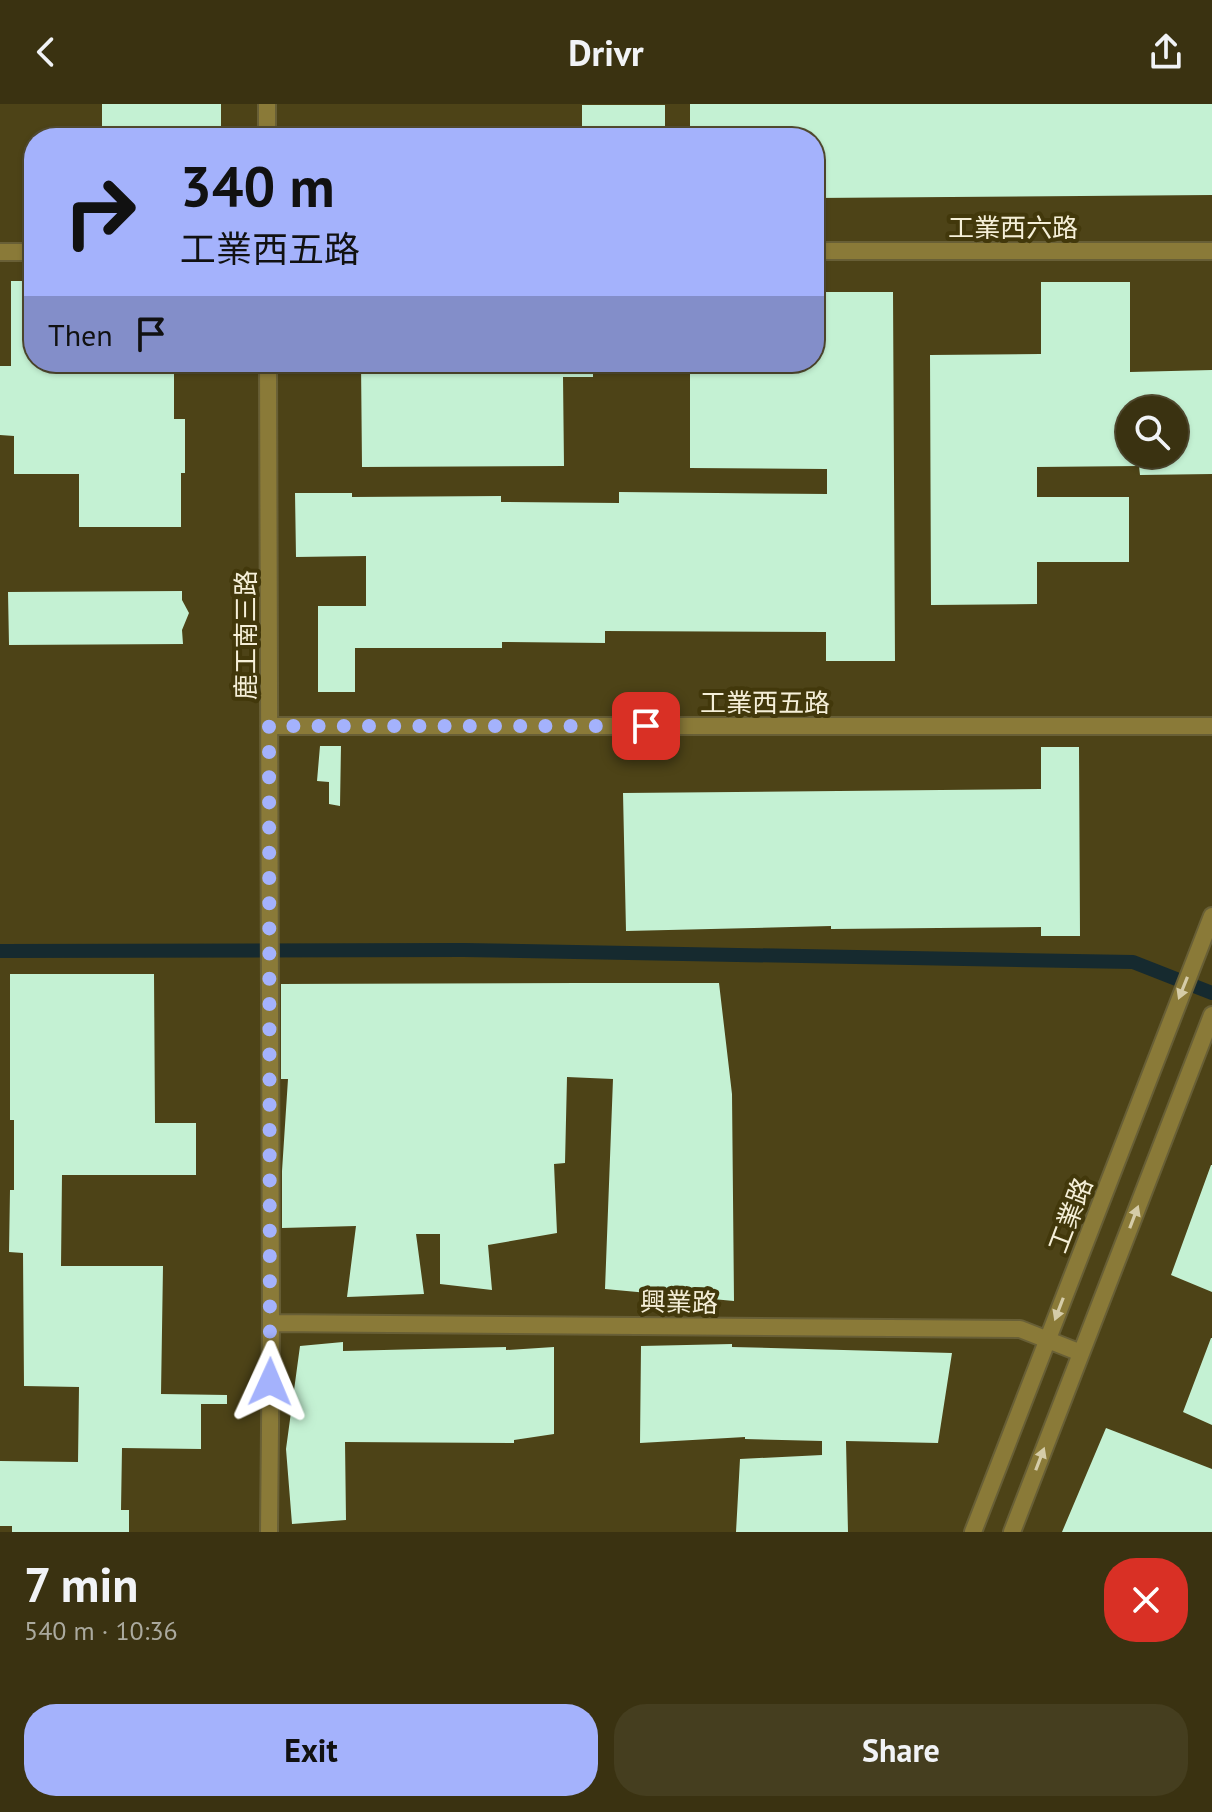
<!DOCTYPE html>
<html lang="en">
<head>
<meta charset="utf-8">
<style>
  body { margin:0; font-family:"PT Sans","Noto Sans TC",sans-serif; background:#453e1f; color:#f1f3f6; height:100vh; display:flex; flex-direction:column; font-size:30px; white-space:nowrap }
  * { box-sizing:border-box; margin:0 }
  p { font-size:26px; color:#abaa9f }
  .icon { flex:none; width:44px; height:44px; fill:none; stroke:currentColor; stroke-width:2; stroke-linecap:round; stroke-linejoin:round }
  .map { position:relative; height:1428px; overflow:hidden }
  .panel { display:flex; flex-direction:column; background:#3a3211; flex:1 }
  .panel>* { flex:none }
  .top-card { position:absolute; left:24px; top:24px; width:800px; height:244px; border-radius:32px; box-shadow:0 2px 6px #0004,0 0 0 2px #544d31; background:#a4b2fc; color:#111; overflow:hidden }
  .fabs { position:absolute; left:1116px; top:292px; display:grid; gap:16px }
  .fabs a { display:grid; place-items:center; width:72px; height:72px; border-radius:50%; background:#3a3211; box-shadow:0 2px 6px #0004,0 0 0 2px #544d31; font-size:40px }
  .pin { position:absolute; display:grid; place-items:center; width:68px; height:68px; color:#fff; margin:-34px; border-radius:16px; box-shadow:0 4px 12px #0006 }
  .me { position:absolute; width:88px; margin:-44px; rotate:1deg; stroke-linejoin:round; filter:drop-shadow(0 0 6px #0008) }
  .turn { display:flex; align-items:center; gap:28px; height:168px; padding:0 24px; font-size:36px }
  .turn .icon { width:104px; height:104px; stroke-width:2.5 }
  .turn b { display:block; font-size:56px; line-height:68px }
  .then { display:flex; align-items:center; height:76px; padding:0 24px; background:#0003; gap:16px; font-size:30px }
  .round { display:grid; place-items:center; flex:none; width:84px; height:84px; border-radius:32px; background:#453e1f }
  .head { display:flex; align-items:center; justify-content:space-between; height:136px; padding:0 24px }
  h1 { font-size:48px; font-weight:600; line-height:60px }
  .primary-button { display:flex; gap:16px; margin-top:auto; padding:16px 24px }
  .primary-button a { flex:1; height:92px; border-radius:32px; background:#a4b2fc; color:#111; font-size:32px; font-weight:600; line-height:92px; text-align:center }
  .primary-button a+a { background:#453e1f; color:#f1f3f6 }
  header { display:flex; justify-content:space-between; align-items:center; height:104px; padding:0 24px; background:#3a3211; font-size:36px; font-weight:600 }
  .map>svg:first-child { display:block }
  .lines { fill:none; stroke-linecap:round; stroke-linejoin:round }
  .canal { stroke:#162a2f; stroke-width:14 }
  .building { fill:#c4f1d3; fill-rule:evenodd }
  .minor-casing { stroke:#685f36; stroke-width:20 }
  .minor { stroke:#8a7a38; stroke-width:16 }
  .oneway { fill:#d5cca8 }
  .route { stroke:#a4b2fc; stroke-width:14; stroke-dasharray:0 25.2 }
  .labels { text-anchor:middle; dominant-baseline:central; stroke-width:8; stroke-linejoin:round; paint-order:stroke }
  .street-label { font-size:26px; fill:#f5efd8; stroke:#42380b }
</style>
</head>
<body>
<header><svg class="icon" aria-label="back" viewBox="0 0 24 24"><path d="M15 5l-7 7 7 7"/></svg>Drivr<svg class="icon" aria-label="share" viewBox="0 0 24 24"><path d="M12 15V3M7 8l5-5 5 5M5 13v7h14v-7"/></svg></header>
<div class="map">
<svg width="1212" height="1428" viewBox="0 0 1212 1428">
  <rect width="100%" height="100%" fill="#4d4317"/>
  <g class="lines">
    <path class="canal" d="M 0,847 L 463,846 L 1133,858 L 1212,889"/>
  </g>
  <path class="building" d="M 102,0 L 221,0 L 221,34 L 102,34 Z
    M 690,0 L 1212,0 L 1212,91 L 814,94 L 814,34 L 690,34 Z
    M 582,1 L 665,1 L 665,34 L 582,34 Z
    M 11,177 L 34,177 L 34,258 L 174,258 L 174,315 L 185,315 L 185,369 L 181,369 L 181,423 L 79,423 L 79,370 L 14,370 L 14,332 L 0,331 L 0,262 L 11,262 Z
    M 1041,178 L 1130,178 L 1130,268 L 1212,266 L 1212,370 L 1140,371 L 1139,362 L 1037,363 L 1037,393 L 1129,393 L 1129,458 L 1037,458 L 1037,500 L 931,501 L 930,251 L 1041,250 ZM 1130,306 L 1174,306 L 1174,350 L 1130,350 Z
    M 814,188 L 893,188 L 895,557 L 826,557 L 826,528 L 605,527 L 605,539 L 502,538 L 502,544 L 355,544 L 355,588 L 318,588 L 318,502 L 366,502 L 366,452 L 296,453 L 295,389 L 352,389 L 352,393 L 501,392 L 501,398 L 619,399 L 619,388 L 827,390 L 827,365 L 690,364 L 690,258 L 814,258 Z
    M 361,258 L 593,258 L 593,273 L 563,273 L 564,362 L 362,363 Z
    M 182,487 L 182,496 L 189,509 L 182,526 L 183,540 L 9,541 L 8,488 Z
    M 320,642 L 341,642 L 340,702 L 329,700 L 329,678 L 317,677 Z
    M 1041,643 L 1079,643 L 1080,832 L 1041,832 L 1041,823 L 831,825 L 831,822 L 626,827 L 623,689 L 1041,685 Z
    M 10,870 L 154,870 L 155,1019 L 196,1019 L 196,1071 L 62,1071 L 61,1162 L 163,1162 L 161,1290 L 227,1291 L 227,1300 L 201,1300 L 201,1345 L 122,1344 L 121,1406 L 129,1406 L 129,1428 L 12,1428 L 12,1422 L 0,1422 L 0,1357 L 78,1358 L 79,1283 L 24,1282 L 23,1149 L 9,1148 L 10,1086 L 14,1086 L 14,1016 L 10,1016 Z
    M 579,879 L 719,879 L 732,990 L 734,1197 L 605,1185 L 613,975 L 567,973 L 565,1059 L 554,1060 L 557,1129 L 488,1141 L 492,1186 L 440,1180 L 440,1130 L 416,1130 L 424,1190 L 347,1193 L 356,1122 L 282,1124 L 282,1067 L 288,975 L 281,975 L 281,880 Z
    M 1211,1061 L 1212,1061 L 1212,1188 L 1171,1171 Z
    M 1211,1234 L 1212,1234 L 1212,1321 L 1183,1308 Z
    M 343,1238 L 343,1247 L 506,1243 L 506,1246 L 554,1243 L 554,1330 L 514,1336 L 514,1339 L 345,1338 L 346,1416 L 292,1420 L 286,1345 L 300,1242 Z
    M 732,1240 L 732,1243 L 952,1249 L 938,1339 L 846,1337 L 848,1428 L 736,1428 L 740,1355 L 822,1351 L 822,1337 L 745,1335 L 745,1333 L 640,1339 L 641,1242 Z
    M 1106,1324 L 1212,1365 L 1212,1428 L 1062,1428 Z"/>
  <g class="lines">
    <g class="minor-casing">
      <path id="minor" d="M 267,0 L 267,34
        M 814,147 L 1212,147
        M 0,148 L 34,148
        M 268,258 L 271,1219 L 269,1428
        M 269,622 L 1212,622
        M 271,1219 L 1020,1225 L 1081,1249
        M 973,1428 L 1212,812
        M 1012,1428 L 1212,911"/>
    </g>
    <use href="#minor" class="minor"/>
  </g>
  <defs><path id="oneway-solid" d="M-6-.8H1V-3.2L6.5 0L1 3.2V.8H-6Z" transform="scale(2)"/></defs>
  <g class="oneway">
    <use href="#oneway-solid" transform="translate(1183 884) rotate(112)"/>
    <use href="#oneway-solid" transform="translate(1134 1113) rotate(-69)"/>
    <use href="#oneway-solid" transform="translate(1059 1205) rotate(111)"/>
    <use href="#oneway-solid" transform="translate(1040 1355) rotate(-69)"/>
  </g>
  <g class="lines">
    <path class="route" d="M 270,1278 L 269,622 L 646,622"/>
  </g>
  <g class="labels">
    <g class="street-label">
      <text x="1013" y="123">工業西六路</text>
      <text transform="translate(245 531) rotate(-90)">鹿工南三路</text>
      <text x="765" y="598">工業西五路</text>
      <text transform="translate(1070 1111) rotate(-69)">工業路</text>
      <text transform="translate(679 1198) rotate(1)">興業路</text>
    </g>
  </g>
</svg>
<div class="fabs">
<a><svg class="icon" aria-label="search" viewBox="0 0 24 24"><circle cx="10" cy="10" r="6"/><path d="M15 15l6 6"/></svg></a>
</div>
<div class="pin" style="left:646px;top:622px;background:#d93025"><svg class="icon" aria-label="arrive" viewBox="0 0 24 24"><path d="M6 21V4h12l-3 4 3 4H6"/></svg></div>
<svg class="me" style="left:270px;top:1278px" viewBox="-20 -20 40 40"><path d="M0-17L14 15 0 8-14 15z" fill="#a4b2fc" stroke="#fff" stroke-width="4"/></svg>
<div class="top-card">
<div class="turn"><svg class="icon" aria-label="right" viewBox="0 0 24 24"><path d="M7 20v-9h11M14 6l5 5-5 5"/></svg><div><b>340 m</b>工業西五路</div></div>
<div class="then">Then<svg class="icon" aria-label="arrive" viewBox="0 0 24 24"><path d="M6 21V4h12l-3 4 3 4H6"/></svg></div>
</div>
</div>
<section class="panel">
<div class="head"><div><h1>7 min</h1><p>540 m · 10:36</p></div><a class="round" style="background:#d93025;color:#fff"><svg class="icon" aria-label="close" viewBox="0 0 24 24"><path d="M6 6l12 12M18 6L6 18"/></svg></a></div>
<div class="primary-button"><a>Exit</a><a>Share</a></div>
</section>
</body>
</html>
